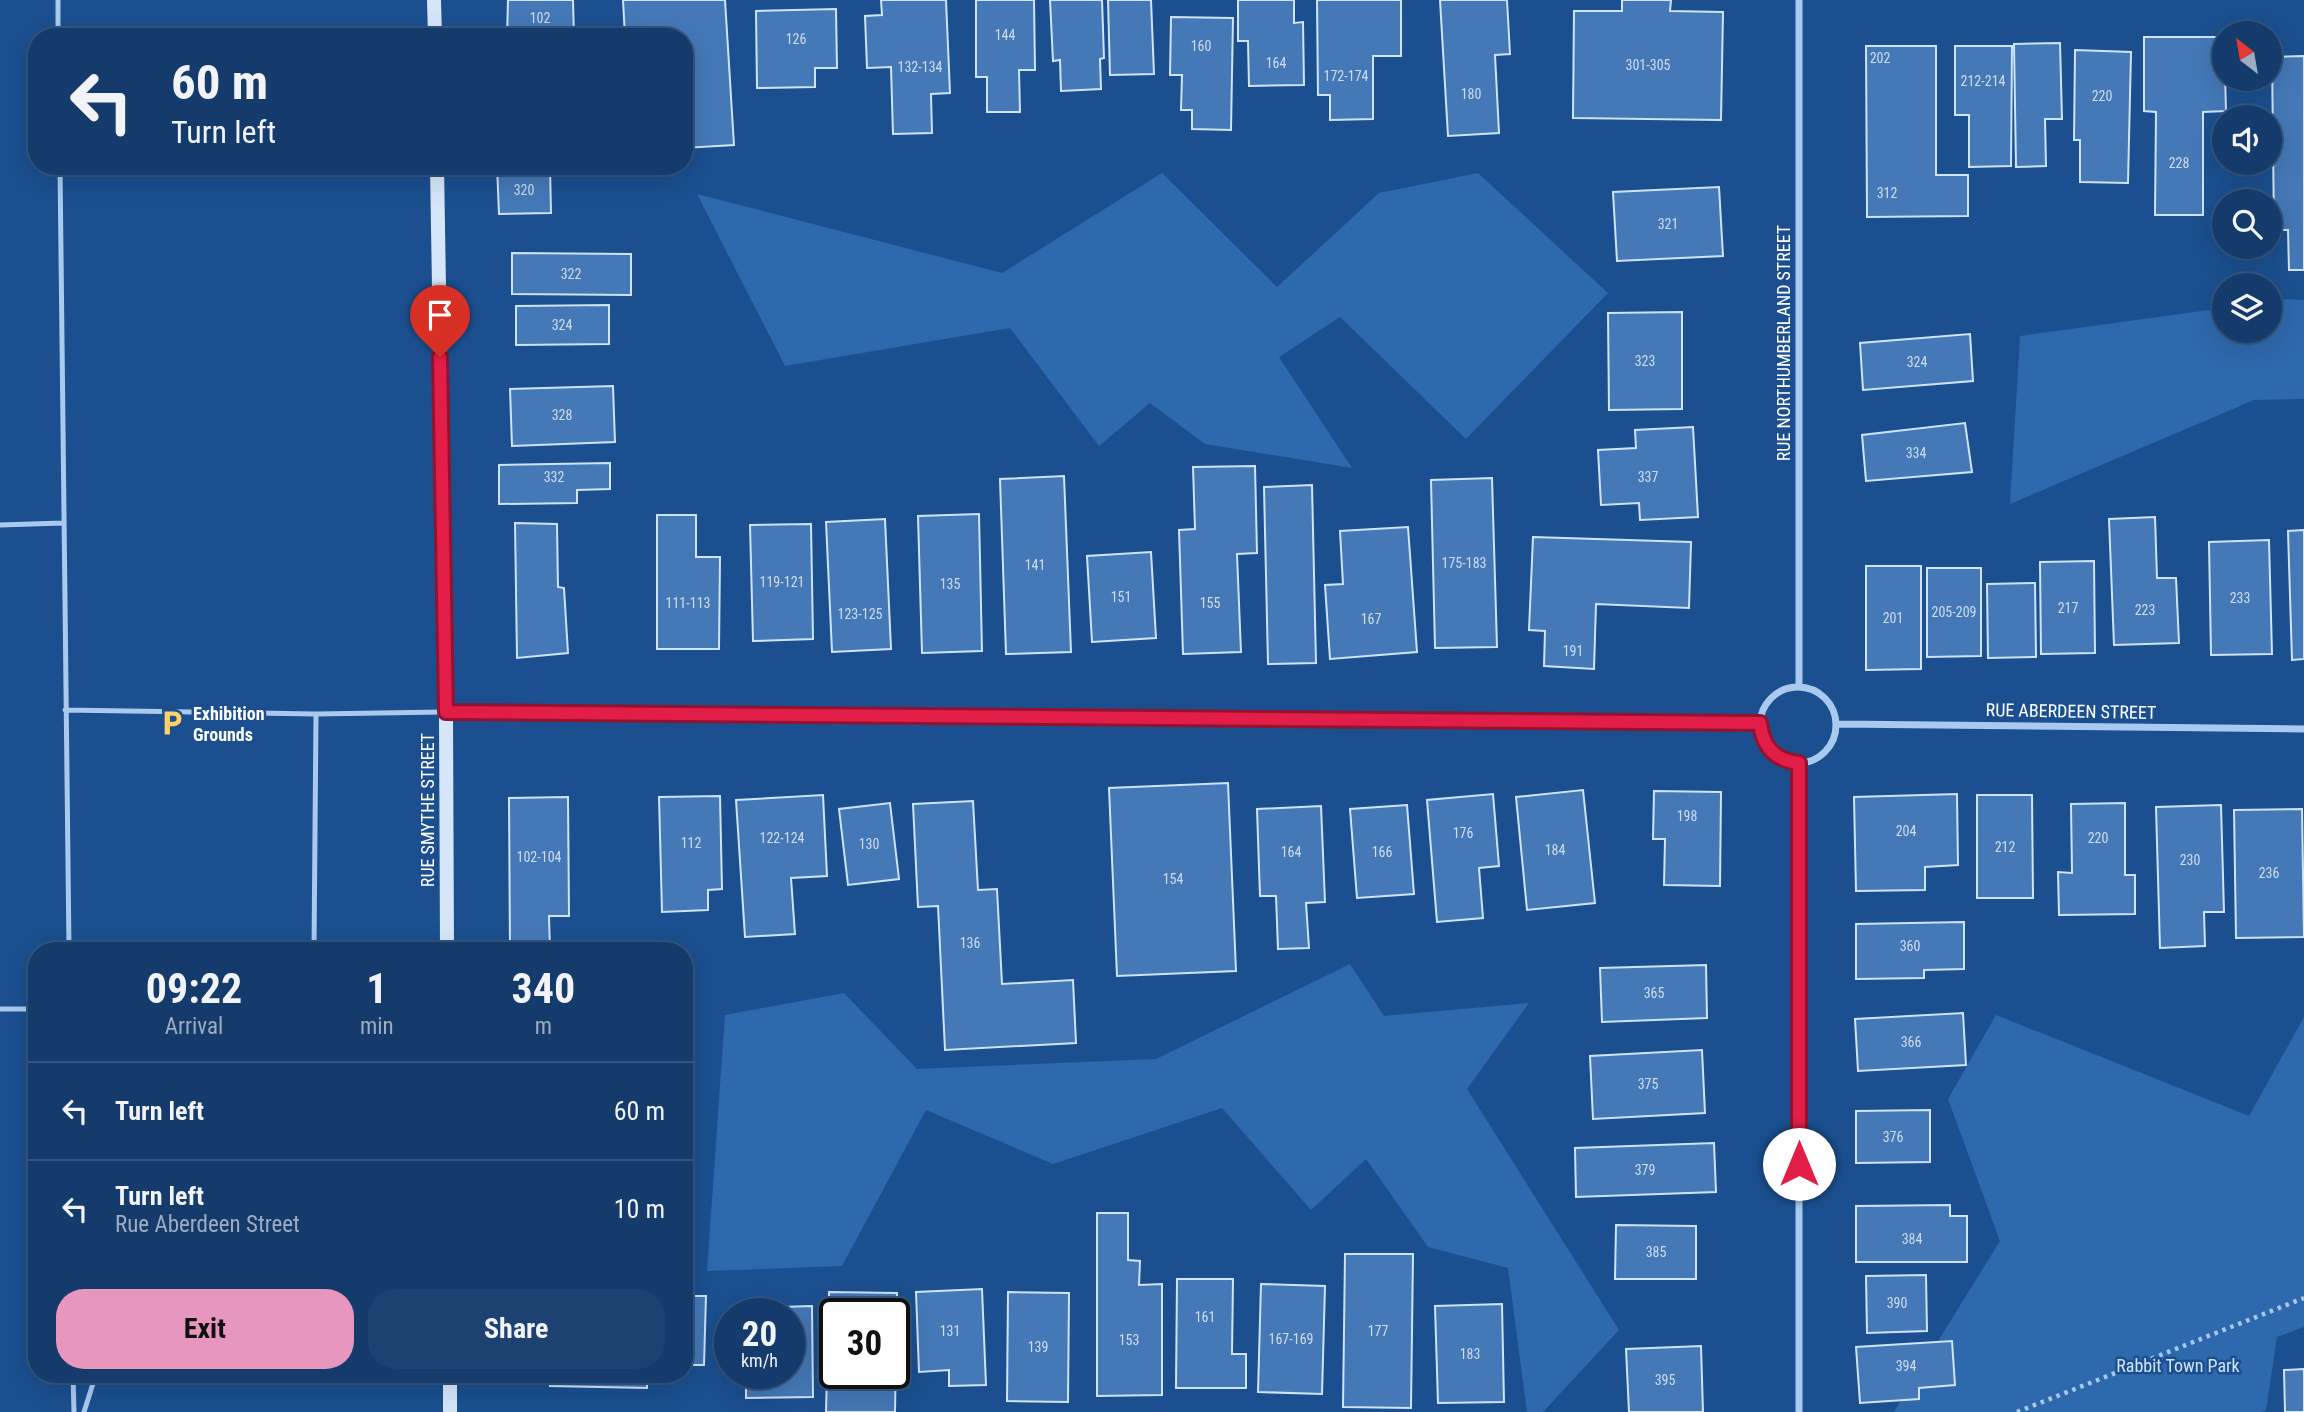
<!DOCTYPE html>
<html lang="en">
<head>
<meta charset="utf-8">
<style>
  body { margin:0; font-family:"Roboto Condensed",sans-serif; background:#1d4271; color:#f1f3f6; height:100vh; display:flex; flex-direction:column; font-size:26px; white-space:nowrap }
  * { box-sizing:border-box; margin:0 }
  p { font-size:23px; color:#9dadc1 }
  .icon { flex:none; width:38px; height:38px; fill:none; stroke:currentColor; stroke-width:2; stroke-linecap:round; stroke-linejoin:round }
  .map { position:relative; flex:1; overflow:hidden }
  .side { position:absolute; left:28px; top:942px; width:665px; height:441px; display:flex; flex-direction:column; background:#143b6b; border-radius:28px; box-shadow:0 7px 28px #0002,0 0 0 2px #33557e }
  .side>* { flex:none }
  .banner { position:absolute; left:28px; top:28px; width:665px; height:147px; border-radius:28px; box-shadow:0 7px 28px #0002,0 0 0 2px #33557e; background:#143b6b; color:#f1f3f6; overflow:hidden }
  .needle { width:46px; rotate:329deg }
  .fabs { position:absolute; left:2212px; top:21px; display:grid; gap:14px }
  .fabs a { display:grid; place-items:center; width:70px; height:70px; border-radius:50%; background:#143b6b; box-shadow:0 7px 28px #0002,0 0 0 2px #33557e; font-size:35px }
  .speed { position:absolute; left:714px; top:1298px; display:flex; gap:14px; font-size:35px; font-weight:700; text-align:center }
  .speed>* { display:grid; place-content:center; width:91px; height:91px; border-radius:50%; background:#143b6b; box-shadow:0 7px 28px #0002,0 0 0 2px #33557e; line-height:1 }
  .speed small { font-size:18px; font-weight:400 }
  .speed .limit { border:4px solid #111; border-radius:10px; background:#fff; color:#111 }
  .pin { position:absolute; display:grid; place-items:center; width:60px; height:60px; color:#fff; margin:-72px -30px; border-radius:50% 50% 50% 0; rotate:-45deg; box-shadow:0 0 7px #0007 }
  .pin .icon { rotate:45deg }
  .me { position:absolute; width:77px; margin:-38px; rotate:0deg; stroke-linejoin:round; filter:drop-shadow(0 0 5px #0008) }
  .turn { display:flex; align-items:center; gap:24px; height:147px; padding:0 28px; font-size:32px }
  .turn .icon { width:91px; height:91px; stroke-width:2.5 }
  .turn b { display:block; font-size:49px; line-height:60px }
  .eta { display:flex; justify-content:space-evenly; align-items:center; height:119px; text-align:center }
  .eta b { font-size:42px; font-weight:700; line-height:49px }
  .button { display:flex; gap:14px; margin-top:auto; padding:14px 28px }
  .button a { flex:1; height:80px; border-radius:28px; background:#e797bd; color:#111; font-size:28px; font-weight:700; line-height:80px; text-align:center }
  .button a+a { background:#1d4271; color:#f1f3f6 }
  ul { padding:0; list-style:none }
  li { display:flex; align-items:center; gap:21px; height:98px; padding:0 28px; border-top:2px solid #33557e }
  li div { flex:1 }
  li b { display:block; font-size:26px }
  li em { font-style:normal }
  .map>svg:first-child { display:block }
  .green { fill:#2e69ad }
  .building { fill:#4478b7; stroke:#cfe3fa; stroke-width:2; fill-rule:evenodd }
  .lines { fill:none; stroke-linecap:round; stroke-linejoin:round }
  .path { stroke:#a9c9ee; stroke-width:4.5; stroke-dasharray:3.5 5; stroke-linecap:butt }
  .lane { stroke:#a9c9ee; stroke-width:5 }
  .street { stroke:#a9c9ee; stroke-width:7 }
  .secondary { stroke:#d6e6fa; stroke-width:14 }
  .route-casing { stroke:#92132f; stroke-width:18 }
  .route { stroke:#e11d48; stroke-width:12 }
  .labels { text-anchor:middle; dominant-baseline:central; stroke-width:5; stroke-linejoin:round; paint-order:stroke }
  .number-label { font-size:14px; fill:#d0dded }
  .street-label { font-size:18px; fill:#fff; stroke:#1b4f8f }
  .poi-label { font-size:18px; font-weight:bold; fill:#fff; stroke:#1b4f8f; text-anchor:start }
  .park-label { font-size:18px; fill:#cfe3fa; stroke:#1b4f8f }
</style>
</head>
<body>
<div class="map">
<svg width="2304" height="1412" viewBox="0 0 2304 1412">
  <rect width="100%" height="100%" fill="#1b4f8f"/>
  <path class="green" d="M 1162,173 L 1277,287 L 1379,193 L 1478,173 L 1608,293 L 1466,439 L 1340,317 L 1279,357 L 1352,468 L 1205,444 L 1150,403 L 1099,446 L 1010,328 L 785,366 L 697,194 L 1002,273 Z
    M 2288,299 L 2304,300 L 2304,399 L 2254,400 L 2010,504 L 2020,336 L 2224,308 L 2224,331 L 2270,331 L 2270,302 Z
    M 1350,964 L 1384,1016 L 1529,1003 L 1467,1089 L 1619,1330 L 1543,1412 L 1527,1412 L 1508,1268 L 1428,1247 L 1366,1159 L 1311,1210 L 1222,1108 L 1053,1164 L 926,1110 L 842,1266 L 707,1271 L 725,1015 L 844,993 L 917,1069 L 1156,1059 Z
    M 1996,1015 L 2249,1116 L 2304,1017 L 2304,1327 L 2277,1337 L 2266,1410 L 2262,1412 L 1894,1412 L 2000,1241 L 1948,1099 Z"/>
  <path class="building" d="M 508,0 L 573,0 L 574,37 L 507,37 Z
    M 623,0 L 725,0 L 734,145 L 684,148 L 684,37 L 625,37 Z
    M 881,0 L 946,0 L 950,93 L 931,94 L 932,133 L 893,134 L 891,67 L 867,68 L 865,16 L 882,15 Z
    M 976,0 L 1034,0 L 1035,70 L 1019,70 L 1020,112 L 987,112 L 987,77 L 976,77 Z
    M 1050,0 L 1102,0 L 1104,58 L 1100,59 L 1101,89 L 1061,91 L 1060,60 L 1053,61 Z
    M 1108,0 L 1151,0 L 1154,74 L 1110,75 Z
    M 1238,0 L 1294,0 L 1294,23 L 1303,22 L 1304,85 L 1249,86 L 1248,41 L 1238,41 Z
    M 1317,0 L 1401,0 L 1401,56 L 1373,56 L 1373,119 L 1330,120 L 1330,95 L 1318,95 Z
    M 1440,0 L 1507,0 L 1510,54 L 1495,55 L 1499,133 L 1448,136 Z
    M 1622,0 L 1671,0 L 1670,11 L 1723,12 L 1721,120 L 1573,118 L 1574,11 L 1622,11 Z
    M 836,9 L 837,68 L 815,68 L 815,87 L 757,88 L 756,11 Z
    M 1171,17 L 1233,18 L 1231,130 L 1192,129 L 1192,110 L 1181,110 L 1182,75 L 1170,75 Z
    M 2144,37 L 2224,37 L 2226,111 L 2203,112 L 2203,215 L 2155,215 L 2156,112 L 2144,111 Z
    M 2060,43 L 2062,119 L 2045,119 L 2046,166 L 2016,167 L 2014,44 Z
    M 1866,46 L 1936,46 L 1936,175 L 1968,175 L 1968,216 L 1867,217 Z
    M 1955,46 L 2012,46 L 2011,166 L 1969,167 L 1969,115 L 1955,115 Z
    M 2075,50 L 2131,52 L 2128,183 L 2080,182 L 2080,140 L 2074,140 Z
    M 2304,56 L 2304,270 L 2289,270 L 2288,230 L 2274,230 L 2272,57 Z
    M 497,166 L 550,166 L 551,213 L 499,214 Z
    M 1719,187 L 1723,256 L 1617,261 L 1613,192 Z
    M 512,253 L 631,254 L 631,295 L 512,294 Z
    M 609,305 L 609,344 L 516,345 L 516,306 Z
    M 1682,312 L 1682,409 L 1609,410 L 1608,313 Z
    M 1970,334 L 1973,381 L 1863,390 L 1860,343 Z
    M 613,386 L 615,442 L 512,446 L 510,389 Z
    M 1965,423 L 1972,472 L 1866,481 L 1862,435 Z
    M 1693,427 L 1698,517 L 1640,520 L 1639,503 L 1601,505 L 1598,450 L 1636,448 L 1635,430 Z
    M 610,463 L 610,489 L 577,490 L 577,503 L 499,504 L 499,465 Z
    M 1255,466 L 1257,553 L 1237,554 L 1241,652 L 1183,654 L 1179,530 L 1195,529 L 1193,467 Z
    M 1064,476 L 1071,652 L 1006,654 L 1000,479 Z
    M 1492,478 L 1497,647 L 1435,648 L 1431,480 Z
    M 1312,485 L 1316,663 L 1268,664 L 1264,487 Z
    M 979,514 L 982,651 L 922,653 L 918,516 Z
    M 657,515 L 696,515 L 696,557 L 720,557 L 719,649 L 657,649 Z
    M 2155,517 L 2157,578 L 2176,578 L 2179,643 L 2114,645 L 2109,519 Z
    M 885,519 L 891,649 L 832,652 L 826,522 Z
    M 515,523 L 557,524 L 558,587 L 564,588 L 568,653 L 517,658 Z
    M 811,524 L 813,639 L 753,641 L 750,525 Z
    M 1408,527 L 1417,652 L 1330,659 L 1325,585 L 1343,584 L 1340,531 Z
    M 2304,530 L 2304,659 L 2292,660 L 2288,531 Z
    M 1533,537 L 1691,542 L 1689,608 L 1596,604 L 1594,669 L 1544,666 L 1545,631 L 1529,630 Z
    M 2269,540 L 2272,654 L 2211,655 L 2209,542 Z
    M 1151,552 L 1156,638 L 1092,642 L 1087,556 Z
    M 2094,561 L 2095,653 L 2041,654 L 2040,562 Z
    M 1866,566 L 1921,566 L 1921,669 L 1866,670 Z
    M 1927,568 L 1981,568 L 1981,656 L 1927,657 Z
    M 2035,583 L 2036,657 L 1988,658 L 1987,584 Z
    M 1228,783 L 1236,971 L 1117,976 L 1109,788 Z
    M 1583,790 L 1595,903 L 1527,910 L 1516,797 Z
    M 1654,791 L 1721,792 L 1720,886 L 1664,885 L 1665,839 L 1653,839 Z
    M 1493,794 L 1499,866 L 1479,868 L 1483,918 L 1437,922 L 1427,800 Z
    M 1957,794 L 1958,865 L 1925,867 L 1925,890 L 1856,891 L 1854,797 Z
    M 823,795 L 827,876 L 791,878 L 795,934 L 745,937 L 736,800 Z
    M 1977,795 L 2032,795 L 2033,898 L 1977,898 Z
    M 720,796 L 722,889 L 708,890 L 708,910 L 662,912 L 659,797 Z
    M 568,797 L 569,916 L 549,916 L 550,950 L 510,950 L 509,798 Z
    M 973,801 L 978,890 L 997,889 L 1002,984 L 1073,980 L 1076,1043 L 945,1050 L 938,906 L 918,907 L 913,804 Z
    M 890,803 L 899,879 L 848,885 L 839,809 Z
    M 2125,803 L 2125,875 L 2135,875 L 2135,914 L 2059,915 L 2058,872 L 2072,873 L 2071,804 Z
    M 1407,805 L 1414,894 L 1357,898 L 1350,809 Z
    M 2221,805 L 2224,912 L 2204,912 L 2205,946 L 2160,948 L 2156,807 Z
    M 1321,806 L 1325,902 L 1306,903 L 1309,948 L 1278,949 L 1276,896 L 1260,896 L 1257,809 Z
    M 2302,809 L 2304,937 L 2236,938 L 2234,810 Z
    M 1964,922 L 1964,969 L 1924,970 L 1924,978 L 1856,979 L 1856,924 Z
    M 1706,965 L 1707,1018 L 1602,1022 L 1600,968 Z
    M 1963,1013 L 1966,1065 L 1858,1071 L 1855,1019 Z
    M 684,1048 L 687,1134 L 684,1134 Z
    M 1702,1050 L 1705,1113 L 1593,1119 L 1590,1056 Z
    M 1930,1110 L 1930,1162 L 1856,1163 L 1856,1111 Z
    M 1714,1143 L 1716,1192 L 1576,1197 L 1575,1148 Z
    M 1950,1205 L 1950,1216 L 1967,1216 L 1967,1262 L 1856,1262 L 1856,1206 Z
    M 1097,1213 L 1128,1213 L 1128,1260 L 1140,1261 L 1139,1285 L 1162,1284 L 1162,1395 L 1097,1396 Z
    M 1616,1225 L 1696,1226 L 1696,1279 L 1615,1279 Z
    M 1345,1254 L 1413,1254 L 1411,1408 L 1343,1407 Z
    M 1926,1275 L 1927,1331 L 1867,1333 L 1866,1276 Z
    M 1177,1279 L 1233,1279 L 1232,1354 L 1246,1354 L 1246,1388 L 1176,1388 Z
    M 1261,1284 L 1325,1286 L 1322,1394 L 1258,1392 Z
    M 982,1289 L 986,1385 L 949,1386 L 949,1370 L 919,1372 L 916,1292 Z
    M 829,1292 L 897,1293 L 895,1412 L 826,1412 ZM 835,1314 L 894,1314 L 894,1374 L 835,1374 Z
    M 1008,1292 L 1069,1293 L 1068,1402 L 1007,1401 Z
    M 684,1296 L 706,1296 L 704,1365 L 684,1365 Z
    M 1502,1304 L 1504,1402 L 1438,1403 L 1435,1306 Z
    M 812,1306 L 813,1397 L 746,1398 L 746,1374 L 789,1374 L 789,1314 L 746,1314 L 746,1308 Z
    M 1952,1341 L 1955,1385 L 1919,1388 L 1919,1399 L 1860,1403 L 1856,1347 Z
    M 1701,1346 L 1703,1412 L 1629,1412 L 1626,1349 Z
    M 2304,1369 L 2304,1412 L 2285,1412 L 2284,1370 Z
    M 550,1374 L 647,1374 L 647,1388 L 550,1386 Z"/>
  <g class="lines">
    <path class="path" d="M 2017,1412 L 2304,1298"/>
    <path class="lane" d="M 58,0 L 58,37
      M 60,166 L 69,950
      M 0,525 L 63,523
      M 65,710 L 316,714 L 443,712
      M 314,950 L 316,714
      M 0,1009 L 37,1009
      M 73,1374 L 74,1412
      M 84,1412 L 96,1374"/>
    <path class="street" d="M 1799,0 L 1799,687
      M1760 725a38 38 0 1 1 76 0a38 38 0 1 1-76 0Z
      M 446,712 L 1760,723
      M 1837,724 L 2304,729
      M 1799,763 L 1799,1412"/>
    <path class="secondary" d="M 434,0 L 435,37
      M 437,166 L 446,712 L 447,950
      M 450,1374 L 450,1412"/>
  </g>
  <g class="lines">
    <g class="route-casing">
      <path id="route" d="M 440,357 L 446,712 L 1760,723 C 1763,748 1775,760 1799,763 L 1799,1164"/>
    </g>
    <use href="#route" class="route"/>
  </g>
  <defs>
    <g id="parking-bare" transform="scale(2.1)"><path d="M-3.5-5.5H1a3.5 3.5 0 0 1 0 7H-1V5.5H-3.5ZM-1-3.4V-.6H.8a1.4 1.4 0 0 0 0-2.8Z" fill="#ffd166" stroke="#1b4f8f" stroke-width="2.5" paint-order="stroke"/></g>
  </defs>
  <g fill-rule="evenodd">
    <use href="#parking-bare" x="172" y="723"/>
  </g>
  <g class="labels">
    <g class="number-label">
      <text x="540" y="18">102</text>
      <text x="1005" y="35">144</text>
      <text x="796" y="39">126</text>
      <text x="1201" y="46">160</text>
      <text x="1880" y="58">202</text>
      <text x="1276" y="63">164</text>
      <text x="1648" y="65">301-305</text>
      <text x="920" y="67">132-134</text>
      <text x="1346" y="76">172-174</text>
      <text x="1983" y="81">212-214</text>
      <text x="1471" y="94">180</text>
      <text x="2102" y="96">220</text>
      <text x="2179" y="163">228</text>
      <text x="524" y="190">320</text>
      <text x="1887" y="193">312</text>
      <text x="1668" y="224">321</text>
      <text x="571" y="274">322</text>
      <text x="562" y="325">324</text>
      <text x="1645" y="361">323</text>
      <text x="1917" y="362">324</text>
      <text x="562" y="415">328</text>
      <text x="1916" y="453">334</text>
      <text x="554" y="477">332</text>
      <text x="1648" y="477">337</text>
      <text x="1464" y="563">175-183</text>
      <text x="1035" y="565">141</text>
      <text x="782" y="582">119-121</text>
      <text x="950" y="584">135</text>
      <text x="1121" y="597">151</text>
      <text x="2240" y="598">233</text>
      <text x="688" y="603">111-113</text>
      <text x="1210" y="603">155</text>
      <text x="2068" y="608">217</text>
      <text x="2145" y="610">223</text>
      <text x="1954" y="612">205-209</text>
      <text x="860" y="614">123-125</text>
      <text x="1893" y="618">201</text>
      <text x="1371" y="619">167</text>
      <text x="1573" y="651">191</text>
      <text x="1687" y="816">198</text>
      <text x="1906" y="831">204</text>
      <text x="1463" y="833">176</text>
      <text x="782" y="838">122-124</text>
      <text x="2098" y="838">220</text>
      <text x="691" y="843">112</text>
      <text x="869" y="844">130</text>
      <text x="2005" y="847">212</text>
      <text x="1555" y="850">184</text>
      <text x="1291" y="852">164</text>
      <text x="1382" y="852">166</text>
      <text x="539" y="857">102-104</text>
      <text x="2190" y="860">230</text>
      <text x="2269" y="873">236</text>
      <text x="1173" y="879">154</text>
      <text x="970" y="943">136</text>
      <text x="1910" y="946">360</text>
      <text x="1654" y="993">365</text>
      <text x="1911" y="1042">366</text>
      <text x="1648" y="1084">375</text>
      <text x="1893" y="1137">376</text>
      <text x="1645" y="1170">379</text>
      <text x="1912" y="1239">384</text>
      <text x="1656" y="1252">385</text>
      <text x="1897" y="1303">390</text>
      <text x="1205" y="1317">161</text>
      <text x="950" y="1331">131</text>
      <text x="1378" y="1331">177</text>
      <text x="1291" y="1339">167-169</text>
      <text x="1129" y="1340">153</text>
      <text x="1038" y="1347">139</text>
      <text x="1470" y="1354">183</text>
      <text x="1906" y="1366">394</text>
      <text x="1665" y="1380">395</text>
    </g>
    <g class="street-label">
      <text transform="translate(1783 343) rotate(-90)">RUE NORTHUMBERLAND STREET</text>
      <text transform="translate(2071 711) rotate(1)">RUE ABERDEEN STREET</text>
      <text transform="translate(427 810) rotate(-90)">RUE SMYTHE STREET</text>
    </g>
    <g class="poi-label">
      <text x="193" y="713">Exhibition<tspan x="193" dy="21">Grounds</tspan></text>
    </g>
    <g class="park-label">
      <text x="2178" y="1365">Rabbit Town Park</text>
    </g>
  </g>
</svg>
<div class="fabs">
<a><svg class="needle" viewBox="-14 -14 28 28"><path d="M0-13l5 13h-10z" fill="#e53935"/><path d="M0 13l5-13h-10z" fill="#9dadc1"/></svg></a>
<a><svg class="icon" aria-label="sound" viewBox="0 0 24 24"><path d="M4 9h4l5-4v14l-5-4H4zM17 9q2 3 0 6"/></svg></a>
<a><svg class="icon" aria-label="search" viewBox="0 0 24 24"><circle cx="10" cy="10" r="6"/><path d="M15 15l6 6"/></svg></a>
<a><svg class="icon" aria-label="layers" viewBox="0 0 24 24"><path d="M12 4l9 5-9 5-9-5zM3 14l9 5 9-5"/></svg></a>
</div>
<div class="speed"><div>20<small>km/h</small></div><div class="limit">30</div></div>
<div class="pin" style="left:440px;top:357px;background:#d93025"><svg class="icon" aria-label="arrive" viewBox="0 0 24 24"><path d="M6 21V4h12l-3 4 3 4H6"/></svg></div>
<svg class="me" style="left:1799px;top:1164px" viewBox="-20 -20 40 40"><circle r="19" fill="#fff"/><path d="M0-13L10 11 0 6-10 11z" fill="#e11d48"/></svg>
<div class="banner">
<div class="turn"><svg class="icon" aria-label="left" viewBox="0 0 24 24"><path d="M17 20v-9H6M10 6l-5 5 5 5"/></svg><div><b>60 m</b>Turn left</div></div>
</div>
<section class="side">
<div class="eta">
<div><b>09:22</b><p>Arrival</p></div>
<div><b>1</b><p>min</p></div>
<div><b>340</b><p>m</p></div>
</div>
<ul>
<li><svg class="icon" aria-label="left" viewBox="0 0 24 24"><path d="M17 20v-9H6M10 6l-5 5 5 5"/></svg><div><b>Turn left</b></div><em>60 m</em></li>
<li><svg class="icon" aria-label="left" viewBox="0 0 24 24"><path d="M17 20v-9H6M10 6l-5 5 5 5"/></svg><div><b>Turn left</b><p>Rue Aberdeen Street</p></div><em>10 m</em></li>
</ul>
<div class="button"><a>Exit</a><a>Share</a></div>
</section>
</div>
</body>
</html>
